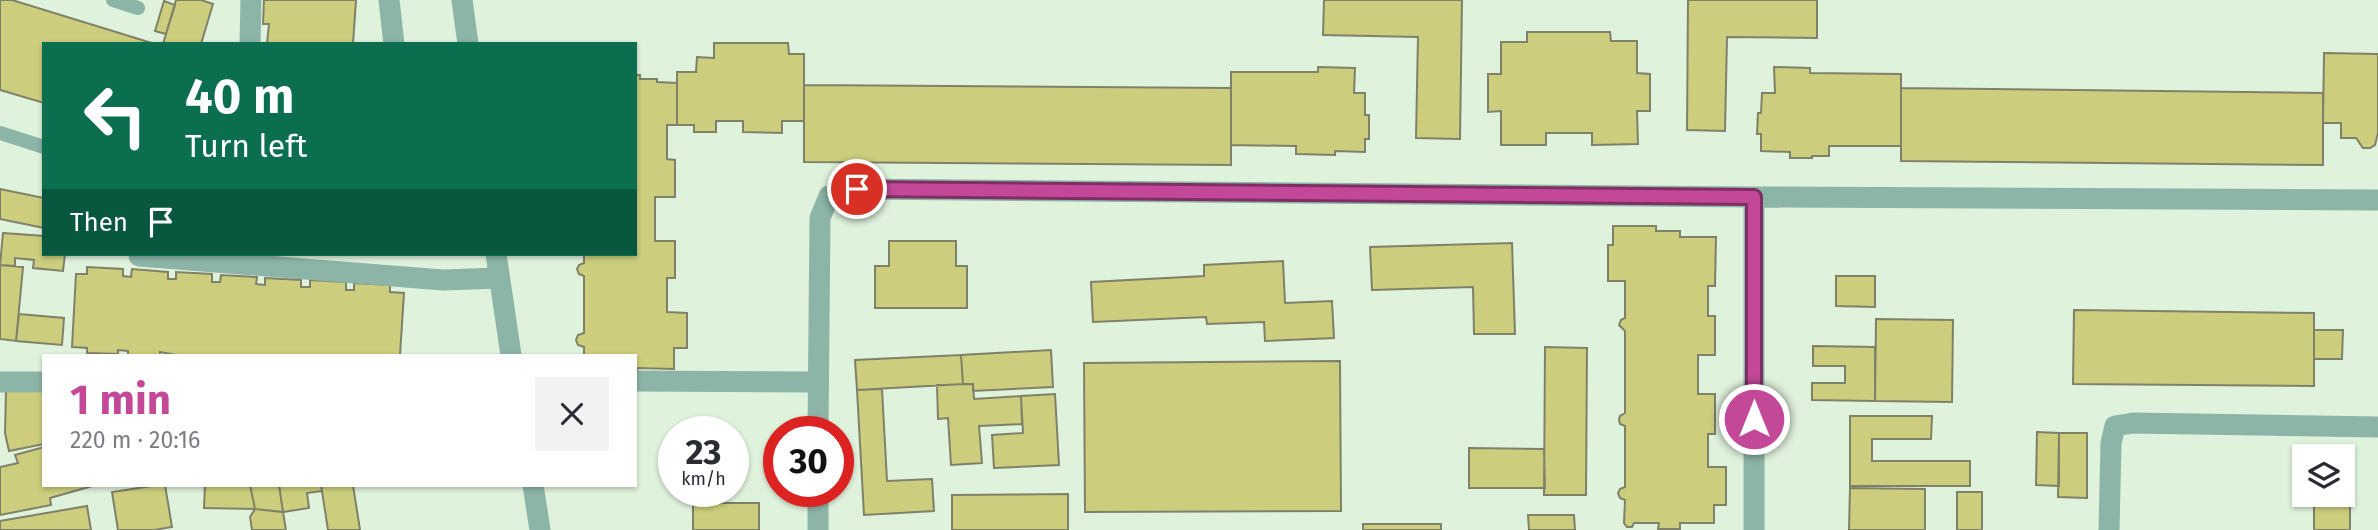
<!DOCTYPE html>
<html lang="en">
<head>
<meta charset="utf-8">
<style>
  body { margin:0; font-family:"Fira Sans",sans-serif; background:#f2f2f3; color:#2b2b33; height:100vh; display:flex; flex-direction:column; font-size:26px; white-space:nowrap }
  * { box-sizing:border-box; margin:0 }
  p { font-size:23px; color:#7c7c81 }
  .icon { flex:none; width:38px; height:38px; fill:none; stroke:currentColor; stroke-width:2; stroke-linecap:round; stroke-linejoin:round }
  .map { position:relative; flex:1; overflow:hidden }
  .side { position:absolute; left:42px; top:354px; width:595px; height:133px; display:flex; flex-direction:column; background:#fff; border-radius:0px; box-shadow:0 2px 5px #0004 }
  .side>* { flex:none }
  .hud { position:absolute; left:42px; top:42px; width:595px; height:214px; border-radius:0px; box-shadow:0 2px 5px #0004; background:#0b6e4f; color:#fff; overflow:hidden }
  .fabs { position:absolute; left:2292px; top:444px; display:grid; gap:14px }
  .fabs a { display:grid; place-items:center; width:63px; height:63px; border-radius:0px; background:#fff; box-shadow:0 2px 5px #0004; font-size:35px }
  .speed { position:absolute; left:658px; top:416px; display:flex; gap:14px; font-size:35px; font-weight:700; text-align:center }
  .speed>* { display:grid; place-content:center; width:91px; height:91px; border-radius:50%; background:#fff; box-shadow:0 2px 5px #0004; line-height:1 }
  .speed small { font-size:18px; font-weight:400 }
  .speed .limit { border:10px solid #d22; background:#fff; color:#111 }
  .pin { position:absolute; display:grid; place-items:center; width:60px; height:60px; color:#fff; margin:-30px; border:4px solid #fff; border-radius:50%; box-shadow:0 2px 7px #0007 }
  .me { position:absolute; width:77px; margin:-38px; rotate:0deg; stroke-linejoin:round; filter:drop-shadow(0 0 5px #0008) }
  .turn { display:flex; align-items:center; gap:24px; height:147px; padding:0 28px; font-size:32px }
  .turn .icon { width:91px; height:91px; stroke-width:2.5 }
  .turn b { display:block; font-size:49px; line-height:60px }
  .then { display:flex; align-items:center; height:66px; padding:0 28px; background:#0003; gap:14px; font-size:26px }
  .round { display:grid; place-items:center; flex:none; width:74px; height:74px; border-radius:0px; background:#f2f2f3 }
  .summary { display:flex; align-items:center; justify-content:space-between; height:119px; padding:0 28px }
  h1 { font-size:42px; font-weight:700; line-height:52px; color:#c44898 }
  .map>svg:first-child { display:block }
  .building { fill:#ccce7d; stroke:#808169; stroke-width:2 }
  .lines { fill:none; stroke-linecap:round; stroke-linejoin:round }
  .service { stroke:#8cb4a7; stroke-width:14 }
  .minor { stroke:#8cb4a7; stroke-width:21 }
  .tertiary { stroke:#8cb4a7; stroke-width:21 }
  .route-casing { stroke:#7f2f63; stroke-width:18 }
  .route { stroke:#c44898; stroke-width:12 }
</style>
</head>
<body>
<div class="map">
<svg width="2378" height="530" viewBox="0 0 2378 530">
  <rect width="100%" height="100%" fill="#dff2dc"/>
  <path class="building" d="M 0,0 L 12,0 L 155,44 L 44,44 L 44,103 L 0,90 Z
    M 176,0 L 201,0 L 213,4 L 201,44 L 163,44 Z
    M 264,0 L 356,0 L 353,44 L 267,43 L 269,24 L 263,24 Z
    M 1324,0 L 1462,0 L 1460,139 L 1416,138 L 1418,37 L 1323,35 Z
    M 1688,0 L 1817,0 L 1817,38 L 1727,37 L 1725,131 L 1687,130 Z
    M 164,1 L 175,5 L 166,34 L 155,31 Z
    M 1527,32 L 1610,32 L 1611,41 L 1637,41 L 1637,73 L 1650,74 L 1650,111 L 1637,111 L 1638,144 L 1592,145 L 1592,133 L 1546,133 L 1546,145 L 1501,145 L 1501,111 L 1488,112 L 1488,74 L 1501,74 L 1501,42 L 1527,42 Z
    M 714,43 L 788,43 L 789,54 L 804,54 L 804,121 L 782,121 L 782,133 L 743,132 L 743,121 L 716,121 L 716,132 L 694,132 L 694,125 L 677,125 L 677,72 L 696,72 L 697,57 L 714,58 Z
    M 2324,53 L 2378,54 L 2378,133 L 2375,145 L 2370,148 L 2363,148 L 2356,138 L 2341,138 L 2341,123 L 2323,123 Z
    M 1318,67 L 1355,68 L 1354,93 L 1365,93 L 1365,115 L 1369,115 L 1369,139 L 1365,139 L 1365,152 L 1335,151 L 1335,155 L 1296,154 L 1296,146 L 1231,145 L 1231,72 L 1318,72 Z
    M 1774,67 L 1810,68 L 1810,73 L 1901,74 L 1901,146 L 1829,146 L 1829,156 L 1812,156 L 1812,158 L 1790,158 L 1790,152 L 1761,151 L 1761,134 L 1757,134 L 1758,113 L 1761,113 L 1762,93 L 1775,93 Z
    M 635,75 L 640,75 L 640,79 L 657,79 L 657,82 L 677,83 L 677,125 L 667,125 L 667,159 L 675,160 L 675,197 L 655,197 L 655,241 L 675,241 L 675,278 L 667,278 L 667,312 L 687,313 L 687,348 L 674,348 L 674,369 L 637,368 L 637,376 L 635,376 L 635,355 L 584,355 L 584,347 L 578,345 L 576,340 L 578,335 L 584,333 L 584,276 L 579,274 L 577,269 L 579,265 L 584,263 L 584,254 L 635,254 Z
    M 804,85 L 1231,88 L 1231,165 L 804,162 Z
    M 1901,88 L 2323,93 L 2323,165 L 1901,161 Z
    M 0,189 L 44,198 L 44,228 L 0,219 Z
    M 1613,226 L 1656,226 L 1656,231 L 1680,231 L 1680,237 L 1716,237 L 1715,286 L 1708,286 L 1708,316 L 1715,316 L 1715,355 L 1698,355 L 1698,394 L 1715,394 L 1715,434 L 1708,434 L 1708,467 L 1726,467 L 1726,505 L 1714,505 L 1714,523 L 1680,523 L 1680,529 L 1658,529 L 1659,523 L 1634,523 L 1632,527 L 1627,527 L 1624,523 L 1625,500 L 1620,498 L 1618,493 L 1620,489 L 1625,487 L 1625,426 L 1620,424 L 1619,420 L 1620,416 L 1625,413 L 1625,331 L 1619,325 L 1621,320 L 1625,318 L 1625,281 L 1608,281 L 1608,245 L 1613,245 Z
    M 3,233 L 44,236 L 44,254 L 65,254 L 63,271 L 33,268 L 34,260 L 15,258 L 15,266 L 0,265 Z
    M 889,241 L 956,241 L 956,266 L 967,266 L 967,308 L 875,308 L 875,266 L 889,266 Z
    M 1512,243 L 1515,334 L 1474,334 L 1473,287 L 1372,290 L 1370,247 Z
    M 1283,261 L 1285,303 L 1332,301 L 1334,338 L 1265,341 L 1264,322 L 1207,324 L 1206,317 L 1093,322 L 1091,282 L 1204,276 L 1204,265 Z
    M 0,265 L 23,267 L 16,341 L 0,339 Z
    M 87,267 L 123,269 L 123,276 L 131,277 L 132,269 L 168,272 L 168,279 L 176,279 L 176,272 L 212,274 L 212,282 L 220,282 L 221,275 L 257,277 L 256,284 L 265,285 L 265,278 L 301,280 L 301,287 L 310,287 L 310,280 L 346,282 L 346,290 L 354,290 L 354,283 L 390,285 L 390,292 L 404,293 L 400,355 L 176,355 L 160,352 L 160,355 L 128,355 L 128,351 L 118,350 L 118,354 L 87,353 L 87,348 L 72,347 L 76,274 L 87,274 Z
    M 1836,276 L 1875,276 L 1875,307 L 1836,306 Z
    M 2074,310 L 2314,313 L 2314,386 L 2073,384 Z
    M 19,314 L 64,318 L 62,345 L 16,341 Z
    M 1876,319 L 1953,320 L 1952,402 L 1875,401 Z
    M 2314,330 L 2343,330 L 2342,359 L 2314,359 Z
    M 1813,346 L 1875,347 L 1875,401 L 1812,400 L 1812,383 L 1845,383 L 1845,366 L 1813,366 Z
    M 1545,347 L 1587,348 L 1586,495 L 1544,495 Z
    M 1051,350 L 1053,387 L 973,391 L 973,384 L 963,384 L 961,355 Z
    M 961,355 L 963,384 L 857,390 L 855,360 Z
    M 1340,361 L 1341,511 L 1085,512 L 1084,363 Z
    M 973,384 L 974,399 L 1021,396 L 1022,424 L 979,426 L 982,463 L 951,465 L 948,418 L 938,419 L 937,385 Z
    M 882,389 L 887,481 L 932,479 L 934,511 L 864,515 L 857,390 Z
    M 6,390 L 44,391 L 44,444 L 9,451 L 5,433 Z
    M 1055,394 L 1059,465 L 994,468 L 992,435 L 1023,433 L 1021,396 Z
    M 1850,416 L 1932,416 L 1931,439 L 1872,439 L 1872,461 L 1970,461 L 1970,486 L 1850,486 Z
    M 2037,432 L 2059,433 L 2059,486 L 2036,485 Z
    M 2059,433 L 2087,433 L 2087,498 L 2058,497 Z
    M 44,447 L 44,485 L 96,485 L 50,498 L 51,505 L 0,515 L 0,467 L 18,463 L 15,455 Z
    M 1469,448 L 1544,449 L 1545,488 L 1469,488 Z
    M 158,485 L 165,485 L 172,527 L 154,530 L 118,530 L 112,492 Z
    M 205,485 L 250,485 L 255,509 L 204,508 Z
    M 250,485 L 279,485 L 283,512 L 255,509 Z
    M 279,485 L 321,485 L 322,491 L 307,493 L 309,508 L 283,512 Z
    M 321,485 L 353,485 L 360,530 L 328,530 Z
    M 1850,488 L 1925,489 L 1925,530 L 1849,530 Z
    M 1957,492 L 1982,492 L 1982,530 L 1957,530 Z
    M 2343,493 L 2350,493 L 2350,530 L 2314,530 L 2314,495 L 2343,495 Z
    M 1068,494 L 1068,530 L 952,530 L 952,495 Z
    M 693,503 L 759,503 L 759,530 L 693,530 Z
    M 87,506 L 91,530 L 0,530 L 0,521 Z
    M 255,509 L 283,512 L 286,530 L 252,530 L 250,517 Z
    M 1528,515 L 1574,515 L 1575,530 L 1529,530 Z
    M 1363,524 L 1441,524 L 1441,530 L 1363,530 Z"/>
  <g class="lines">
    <path class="service" d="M 113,0 L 138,8
      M 0,133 L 44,147"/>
    <path class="minor" d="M 389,0 L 394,44
      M 250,44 L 251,0
      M 139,256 L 443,280 L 499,278
      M 635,381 L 817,382
      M 0,382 L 44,382
      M 818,432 L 820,218 L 829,196 L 857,189 L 1754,197
      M 818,492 L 818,530
      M 1754,530 L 1754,197 L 2378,200
      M 2109,530 L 2111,443 L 2115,426 L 2133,423 L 2378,427"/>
    <path class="tertiary" d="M 462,0 L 468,44
      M 496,254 L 511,355
      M 533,485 L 540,530"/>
  </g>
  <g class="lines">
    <g class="route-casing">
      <path id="route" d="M 857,189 L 1754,197 L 1754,419"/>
    </g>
    <use href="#route" class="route"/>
  </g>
</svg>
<div class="fabs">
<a><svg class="icon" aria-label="layers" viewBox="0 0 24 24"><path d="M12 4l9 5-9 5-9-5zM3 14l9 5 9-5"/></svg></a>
</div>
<div class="speed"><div>23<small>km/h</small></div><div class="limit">30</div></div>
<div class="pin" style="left:857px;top:189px;background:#d93025"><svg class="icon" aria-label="arrive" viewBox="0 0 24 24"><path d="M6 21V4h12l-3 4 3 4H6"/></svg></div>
<svg class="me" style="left:1754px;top:419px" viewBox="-20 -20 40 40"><circle r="17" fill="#c44898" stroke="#fff" stroke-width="3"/><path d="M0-11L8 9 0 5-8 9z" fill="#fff"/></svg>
<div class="hud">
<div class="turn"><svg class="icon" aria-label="left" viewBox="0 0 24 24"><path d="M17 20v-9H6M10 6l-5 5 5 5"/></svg><div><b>40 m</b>Turn left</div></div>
<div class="then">Then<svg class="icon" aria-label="arrive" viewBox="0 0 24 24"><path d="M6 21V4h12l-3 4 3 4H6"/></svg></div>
</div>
<section class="side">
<div class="summary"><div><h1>1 min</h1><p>220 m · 20:16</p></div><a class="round"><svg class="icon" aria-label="close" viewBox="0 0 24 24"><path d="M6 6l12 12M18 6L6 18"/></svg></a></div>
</section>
</div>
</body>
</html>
